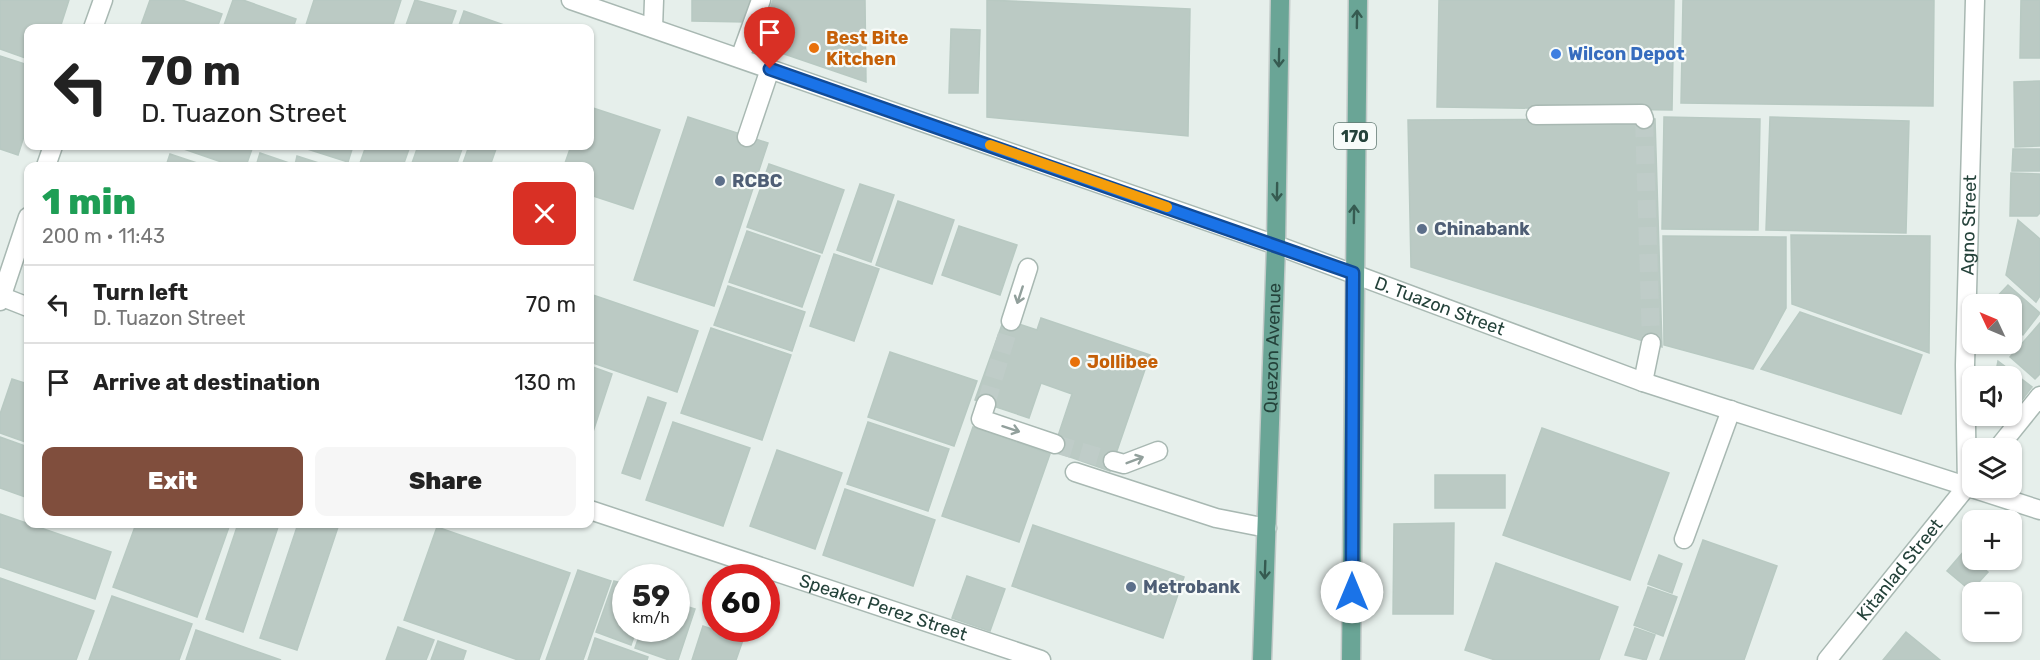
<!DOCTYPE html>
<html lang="en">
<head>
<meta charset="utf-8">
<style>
  body { margin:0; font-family:Rubik,sans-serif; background:#f6f6f6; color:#222; height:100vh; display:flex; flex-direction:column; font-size:22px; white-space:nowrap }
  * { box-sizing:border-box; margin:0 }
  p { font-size:20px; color:#767676 }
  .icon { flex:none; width:33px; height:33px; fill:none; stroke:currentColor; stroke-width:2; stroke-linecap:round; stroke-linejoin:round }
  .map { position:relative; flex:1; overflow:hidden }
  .details { position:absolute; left:24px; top:162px; width:570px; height:366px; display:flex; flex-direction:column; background:#fff; border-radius:12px; box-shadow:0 2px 4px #0004 }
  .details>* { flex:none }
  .top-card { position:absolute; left:24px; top:24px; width:570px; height:126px; border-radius:12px; box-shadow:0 2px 4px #0004; background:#fff; color:#222; overflow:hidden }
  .needle { width:39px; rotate:314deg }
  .buttons { position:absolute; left:1962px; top:294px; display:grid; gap:12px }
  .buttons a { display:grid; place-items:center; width:60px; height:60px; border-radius:12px; background:#fff; box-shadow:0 2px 4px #0004; font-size:30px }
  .speed { position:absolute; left:612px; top:564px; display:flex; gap:12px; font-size:30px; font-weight:700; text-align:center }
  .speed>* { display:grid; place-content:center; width:78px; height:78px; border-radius:50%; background:#fff; box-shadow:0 2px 4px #0004; line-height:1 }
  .speed small { font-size:15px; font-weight:400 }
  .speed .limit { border:9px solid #d22; background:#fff; color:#111 }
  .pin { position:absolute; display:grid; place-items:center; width:51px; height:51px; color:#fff; margin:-62px -26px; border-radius:50% 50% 50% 0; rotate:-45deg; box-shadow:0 0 6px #0007 }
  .pin .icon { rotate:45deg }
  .me { position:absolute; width:66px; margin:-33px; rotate:0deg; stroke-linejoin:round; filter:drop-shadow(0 0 4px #0008) }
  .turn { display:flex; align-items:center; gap:21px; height:126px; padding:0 18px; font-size:27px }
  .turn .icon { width:78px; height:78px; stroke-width:2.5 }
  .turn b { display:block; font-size:42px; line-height:51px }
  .round { display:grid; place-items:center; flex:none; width:63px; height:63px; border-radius:12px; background:#f6f6f6 }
  .head { display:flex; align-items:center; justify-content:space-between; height:102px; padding:0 18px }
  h1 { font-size:36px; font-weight:800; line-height:45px; color:#1e9e55 }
  .button { display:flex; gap:12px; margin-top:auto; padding:12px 18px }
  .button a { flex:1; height:69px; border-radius:12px; background:#804e3d; color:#fff; font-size:24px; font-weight:800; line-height:69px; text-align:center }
  .button a+a { background:#f6f6f6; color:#222 }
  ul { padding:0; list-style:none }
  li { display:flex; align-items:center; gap:18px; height:78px; padding:0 18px; border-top:2px solid #e0e0e0 }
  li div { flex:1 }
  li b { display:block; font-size:22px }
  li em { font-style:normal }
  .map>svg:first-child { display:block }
  .building { fill:#bbcac4; stroke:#b8c9c2; stroke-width:1.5 }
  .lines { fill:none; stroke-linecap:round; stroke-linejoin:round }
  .minor-tunnel { stroke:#bfccc8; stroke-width:18; stroke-dasharray:18 9; stroke-linecap:butt }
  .minor-casing { stroke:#a8b8b2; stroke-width:21 }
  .major-casing { stroke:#c2cac8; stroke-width:21 }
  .minor { stroke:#fff; stroke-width:18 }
  .major { stroke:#6aa596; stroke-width:18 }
  .oneway { stroke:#365b51 }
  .oneway2 { stroke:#92a09c }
  .route-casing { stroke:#114b97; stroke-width:15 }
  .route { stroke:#1a73e8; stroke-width:10 }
  .slow { stroke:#f59e0b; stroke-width:10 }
  .food-dot { fill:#e8710a; stroke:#f7fbf9; stroke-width:2 }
  .shop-dot { fill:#3f7fe0; stroke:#f7fbf9; stroke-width:2 }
  .service-dot { fill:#5c6f8a; stroke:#f7fbf9; stroke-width:2 }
  .labels { text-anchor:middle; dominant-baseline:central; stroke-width:4.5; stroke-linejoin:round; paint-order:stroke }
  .shield { fill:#f7fbf9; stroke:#637a73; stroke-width:1.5 }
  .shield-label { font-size:16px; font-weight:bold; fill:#24423a }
  .food-label { font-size:18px; font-weight:bold; fill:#c56008; stroke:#f7fbf9; text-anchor:start }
  .shop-label { font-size:18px; font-weight:bold; fill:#366cbe; stroke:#f7fbf9; text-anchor:start }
  .service-label { font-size:18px; font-weight:bold; fill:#4e5e75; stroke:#f7fbf9; text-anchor:start }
  .street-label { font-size:18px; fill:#24423a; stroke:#f7fbf9 }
</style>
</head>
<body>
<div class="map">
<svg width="2040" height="660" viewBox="0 0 2040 660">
  <rect width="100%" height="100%" fill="#e6efeb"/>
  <path class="building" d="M 0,0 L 69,0 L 60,28 L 28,28 L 28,59 L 0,49 Z
    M 150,0 L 182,0 L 222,14 L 217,28 L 140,28 Z
    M 233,0 L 243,0 L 296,19 L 293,28 L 223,28 Z
    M 314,0 L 401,0 L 392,28 L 305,28 Z
    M 415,0 L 456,11 L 450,28 L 405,28 Z
    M 692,0 L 753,0 L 746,22 L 692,21 Z
    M 773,0 L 865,0 L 866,82 L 758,45 Z
    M 987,0 L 1190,9 L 1188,136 L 987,117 Z
    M 1439,0 L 1674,0 L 1672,110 L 1437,107 Z
    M 1683,0 L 1934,0 L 1933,106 L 1681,103 Z
    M 2021,0 L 2040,0 L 2040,58 L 2020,58 Z
    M 464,11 L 504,25 L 503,28 L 458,28 Z
    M 951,29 L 980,30 L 978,93 L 949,93 Z
    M 0,56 L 28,65 L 28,124 L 18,155 L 0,149 Z
    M 2040,81 L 2040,146 L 2015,147 L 2014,82 Z
    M 590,107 L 660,130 L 633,209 L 590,195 L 590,166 L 564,166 L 571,146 L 590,146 Z
    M 688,117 L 768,143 L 714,306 L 634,280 Z
    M 1664,117 L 1760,119 L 1758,230 L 1662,229 Z
    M 1770,117 L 1909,121 L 1906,233 L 1766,230 Z
    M 1644,119 L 1655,119 L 1662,347 L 1411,267 L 1408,120 Z
    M 182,146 L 253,146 L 246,166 L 233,166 L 181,148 Z
    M 298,146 L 353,146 L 348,162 Z
    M 366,146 L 410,146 L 403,166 L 359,166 Z
    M 418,146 L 463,146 L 456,166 L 411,166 Z
    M 469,146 L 497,146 L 490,166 L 462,166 Z
    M 2013,149 L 2040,149 L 2040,171 L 2012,171 Z
    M 260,153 L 295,165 L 297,156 L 328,166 L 256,166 Z
    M 170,154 L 206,166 L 166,166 Z
    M 769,164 L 844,190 L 822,253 L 747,227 Z
    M 2011,173 L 2040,174 L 2040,213 L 2037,216 L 2010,216 Z
    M 860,184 L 894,195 L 871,262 L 837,250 Z
    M 898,201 L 954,220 L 932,284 L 876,265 Z
    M 2018,220 L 2040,239 L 2040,296 L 2036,302 L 2006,275 Z
    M 959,226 L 1017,245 L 1000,295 L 942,275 Z
    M 747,231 L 820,256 L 802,307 L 729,282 Z
    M 1791,235 L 1930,236 L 1929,353 L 1792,304 Z
    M 1663,236 L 1786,237 L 1786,308 L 1753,369 L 1664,345 Z
    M 834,254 L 879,269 L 854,341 L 810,326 Z
    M 2008,285 L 2040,313 L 2023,335 L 2012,325 L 2012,304 L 1990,304 Z
    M 728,286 L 805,312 L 792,351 L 714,325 Z
    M 590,294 L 698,331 L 677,392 L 590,362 Z
    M 1800,312 L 1922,355 L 1901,414 L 1761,369 Z
    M 1041,318 L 1150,355 L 1110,471 L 1053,451 L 1072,394 L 1041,383 L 1029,418 L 975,400 L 1004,319 L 1037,330 Z
    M 2040,323 L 2040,374 L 2035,379 L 2010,357 Z
    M 711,328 L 791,355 L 762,440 L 681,413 Z
    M 890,352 L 977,381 L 954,446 L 868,417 Z
    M 1998,361 L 2032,387 L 2012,413 L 2012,376 L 1995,376 Z
    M 590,366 L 612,374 L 590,441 Z
    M 12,379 L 28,384 L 28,443 L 0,433 L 0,414 Z
    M 648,397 L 666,403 L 640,479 L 622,473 Z
    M 673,422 L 750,448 L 723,526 L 646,500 Z
    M 868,422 L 949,449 L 928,511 L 847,484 Z
    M 973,427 L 1050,454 L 1019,542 L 942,516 Z
    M 1542,428 L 1669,473 L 1630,580 L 1503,535 Z
    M 0,437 L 28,447 L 28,498 L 0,488 Z
    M 777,450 L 842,473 L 815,549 L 750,526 Z
    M 1435,475 L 1505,475 L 1505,508 L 1435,508 Z
    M 845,489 L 935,520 L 913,586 L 823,555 Z
    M 0,514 L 111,552 L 95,599 L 0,567 Z
    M 1454,523 L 1453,614 L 1393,614 L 1394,524 Z
    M 136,524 L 230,524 L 197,617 L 113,587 Z
    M 238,524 L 279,524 L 243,632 L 206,619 Z
    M 298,524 L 339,524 L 297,650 L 260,638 Z
    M 1033,525 L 1184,577 L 1163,638 L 1012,586 Z
    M 437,527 L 570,573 L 539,660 L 518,660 L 404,620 Z
    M 1703,540 L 1777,566 L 1744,660 L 1660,660 Z
    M 1964,551 L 1988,572 L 1971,591 L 1947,571 Z
    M 1659,555 L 1682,564 L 1672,593 L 1648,584 Z
    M 1496,563 L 1618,607 L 1599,660 L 1495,660 L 1465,650 Z
    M 578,570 L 611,581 L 583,660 L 546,660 Z
    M 967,576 L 1005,589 L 990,631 L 952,618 Z
    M 0,578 L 94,611 L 76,660 L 0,660 Z
    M 614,581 L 626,584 L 626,628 L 637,628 L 631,645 L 596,632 Z
    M 1648,587 L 1677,597 L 1663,636 L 1634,625 Z
    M 112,596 L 192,624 L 179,660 L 89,660 Z
    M 676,603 L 695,609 L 678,660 L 669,660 L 635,648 L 642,628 L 676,628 Z
    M 703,626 L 743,640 L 736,660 L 692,660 Z
    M 398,627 L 434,640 L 426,660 L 386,660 Z
    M 1635,628 L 1655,635 L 1646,660 L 1625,655 Z
    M 196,630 L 281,660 L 186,660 Z
    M 1906,632 L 1940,660 L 1883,660 Z
    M 595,638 L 648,657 L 647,660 L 588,660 Z
    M 438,641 L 466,651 L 463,660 L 431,660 Z"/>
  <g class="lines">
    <path class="minor-tunnel" d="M 1644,119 L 1651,343
      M 986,404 L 1011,321
      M 1055,444 L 1113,461"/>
    <g class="minor-casing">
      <g id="minor">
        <path id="s1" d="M 571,0 L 1276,245 L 1643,382 L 2040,510"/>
        <path d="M 93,28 L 103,0"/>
        <path d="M 653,28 L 654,0"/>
        <path d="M 740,58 L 761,0"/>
        <path d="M 1536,115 L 1642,114 L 1644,119"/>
        <path d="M 747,137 L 770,69"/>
        <path d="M 46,166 L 53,146"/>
        <path d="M 0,296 L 28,307"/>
        <path d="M 0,301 L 28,217"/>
        <path d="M 1011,321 L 1028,268"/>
        <path d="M 1643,382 L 1651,343"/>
        <path d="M 986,404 L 981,419 L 1055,444"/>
        <path d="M 1998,448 L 2040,396"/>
        <path d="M 1113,461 L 1124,464 L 1158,451"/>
        <path d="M 1075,472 L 1216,518 L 1267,528"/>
        <path id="s2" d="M 1967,487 L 1965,365 L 1975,0"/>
        <path id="s3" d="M 590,510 L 1041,660"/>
        <path d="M 1684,539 L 1731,410"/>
        <path id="s4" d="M 1827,660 L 1972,480"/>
      </g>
    </g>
    <g class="major-casing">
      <g id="major">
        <path id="s5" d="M 1262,660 L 1276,245 L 1280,0"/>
        <path d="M 1351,660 L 1358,0"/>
      </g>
    </g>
    <use href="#minor" class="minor"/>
    <use href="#major" class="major"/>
  </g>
  <defs><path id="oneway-shaft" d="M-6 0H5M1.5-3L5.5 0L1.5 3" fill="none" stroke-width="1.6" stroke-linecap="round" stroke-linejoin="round" transform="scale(1.5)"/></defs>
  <g class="oneway">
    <use href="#oneway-shaft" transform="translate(1357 19) rotate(-89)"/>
    <use href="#oneway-shaft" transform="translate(1279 58) rotate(91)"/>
    <use href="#oneway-shaft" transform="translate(1277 192) rotate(91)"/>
    <use href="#oneway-shaft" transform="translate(1354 214) rotate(-89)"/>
    <use href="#oneway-shaft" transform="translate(1265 570) rotate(92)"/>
  </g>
  <g class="oneway2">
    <use href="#oneway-shaft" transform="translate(1020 295) rotate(108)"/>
    <use href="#oneway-shaft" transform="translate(1011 429) rotate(18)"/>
    <use href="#oneway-shaft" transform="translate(1135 460) rotate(-21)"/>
  </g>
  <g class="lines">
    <g class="route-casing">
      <path id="route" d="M 770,69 L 1353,273 L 1352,592"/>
    </g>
    <use href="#route" class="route"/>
    <path class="slow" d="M 990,145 L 1167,207"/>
  </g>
  <g class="food-dot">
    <circle cx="814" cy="48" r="6"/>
    <circle cx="1075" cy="362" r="6"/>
  </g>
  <circle class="shop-dot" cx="1556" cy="54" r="6"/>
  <g class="service-dot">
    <circle cx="720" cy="181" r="6"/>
    <circle cx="1422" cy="229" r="6"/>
    <circle cx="1131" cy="587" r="6"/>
  </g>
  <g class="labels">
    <rect class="shield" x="1334" y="123" width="42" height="26" rx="4.5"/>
    <g class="shield-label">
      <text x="1355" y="136">170</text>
    </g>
    <g class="food-label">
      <text x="826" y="38">Best Bite<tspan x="826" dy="21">Kitchen</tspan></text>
      <text x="1087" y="362">Jollibee</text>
    </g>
    <g class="shop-label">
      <text x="1568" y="54">Wilcon Depot</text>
    </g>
    <g class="service-label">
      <text x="732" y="181">RCBC</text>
      <text x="1434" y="229">Chinabank</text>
      <text x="1143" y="587">Metrobank</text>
    </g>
    <g class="street-label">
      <text stroke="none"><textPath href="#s2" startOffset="262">Agno Street</textPath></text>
      <text stroke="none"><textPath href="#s1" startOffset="921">D. Tuazon Street</textPath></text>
      <text stroke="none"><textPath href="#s5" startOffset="312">Quezon Avenue</textPath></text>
      <text stroke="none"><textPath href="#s4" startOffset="116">Kitanlad Street</textPath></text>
      <text stroke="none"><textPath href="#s3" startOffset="309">Speaker Perez Street</textPath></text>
    </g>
  </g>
</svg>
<div class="buttons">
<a><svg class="needle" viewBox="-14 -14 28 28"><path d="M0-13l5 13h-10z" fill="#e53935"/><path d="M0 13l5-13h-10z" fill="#767676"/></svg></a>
<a><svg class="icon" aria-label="sound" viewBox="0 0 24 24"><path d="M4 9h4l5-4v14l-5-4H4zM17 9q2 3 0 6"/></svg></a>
<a><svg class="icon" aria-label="layers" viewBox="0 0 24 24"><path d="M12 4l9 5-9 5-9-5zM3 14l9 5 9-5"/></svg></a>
<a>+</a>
<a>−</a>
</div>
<div class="speed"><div>59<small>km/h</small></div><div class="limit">60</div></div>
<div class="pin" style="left:770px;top:69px;background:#d93025"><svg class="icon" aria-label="arrive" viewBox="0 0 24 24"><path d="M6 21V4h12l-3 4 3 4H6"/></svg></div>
<svg class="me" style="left:1352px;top:592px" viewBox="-20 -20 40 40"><circle r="19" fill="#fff"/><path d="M0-13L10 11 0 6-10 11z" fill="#1a73e8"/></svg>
<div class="top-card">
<div class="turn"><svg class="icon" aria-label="left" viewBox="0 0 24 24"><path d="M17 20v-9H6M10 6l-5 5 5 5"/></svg><div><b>70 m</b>D. Tuazon Street</div></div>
</div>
<section class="details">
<div class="head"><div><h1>1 min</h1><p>200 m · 11:43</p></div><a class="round" style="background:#d93025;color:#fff"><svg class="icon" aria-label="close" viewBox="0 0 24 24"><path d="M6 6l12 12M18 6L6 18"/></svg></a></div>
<ul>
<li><svg class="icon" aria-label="left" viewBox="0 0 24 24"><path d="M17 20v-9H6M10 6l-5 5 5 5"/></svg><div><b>Turn left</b><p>D. Tuazon Street</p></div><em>70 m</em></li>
<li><svg class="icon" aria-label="arrive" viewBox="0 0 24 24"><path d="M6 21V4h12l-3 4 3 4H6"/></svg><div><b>Arrive at destination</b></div><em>130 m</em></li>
</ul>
<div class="button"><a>Exit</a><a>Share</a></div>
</section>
</div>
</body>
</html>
